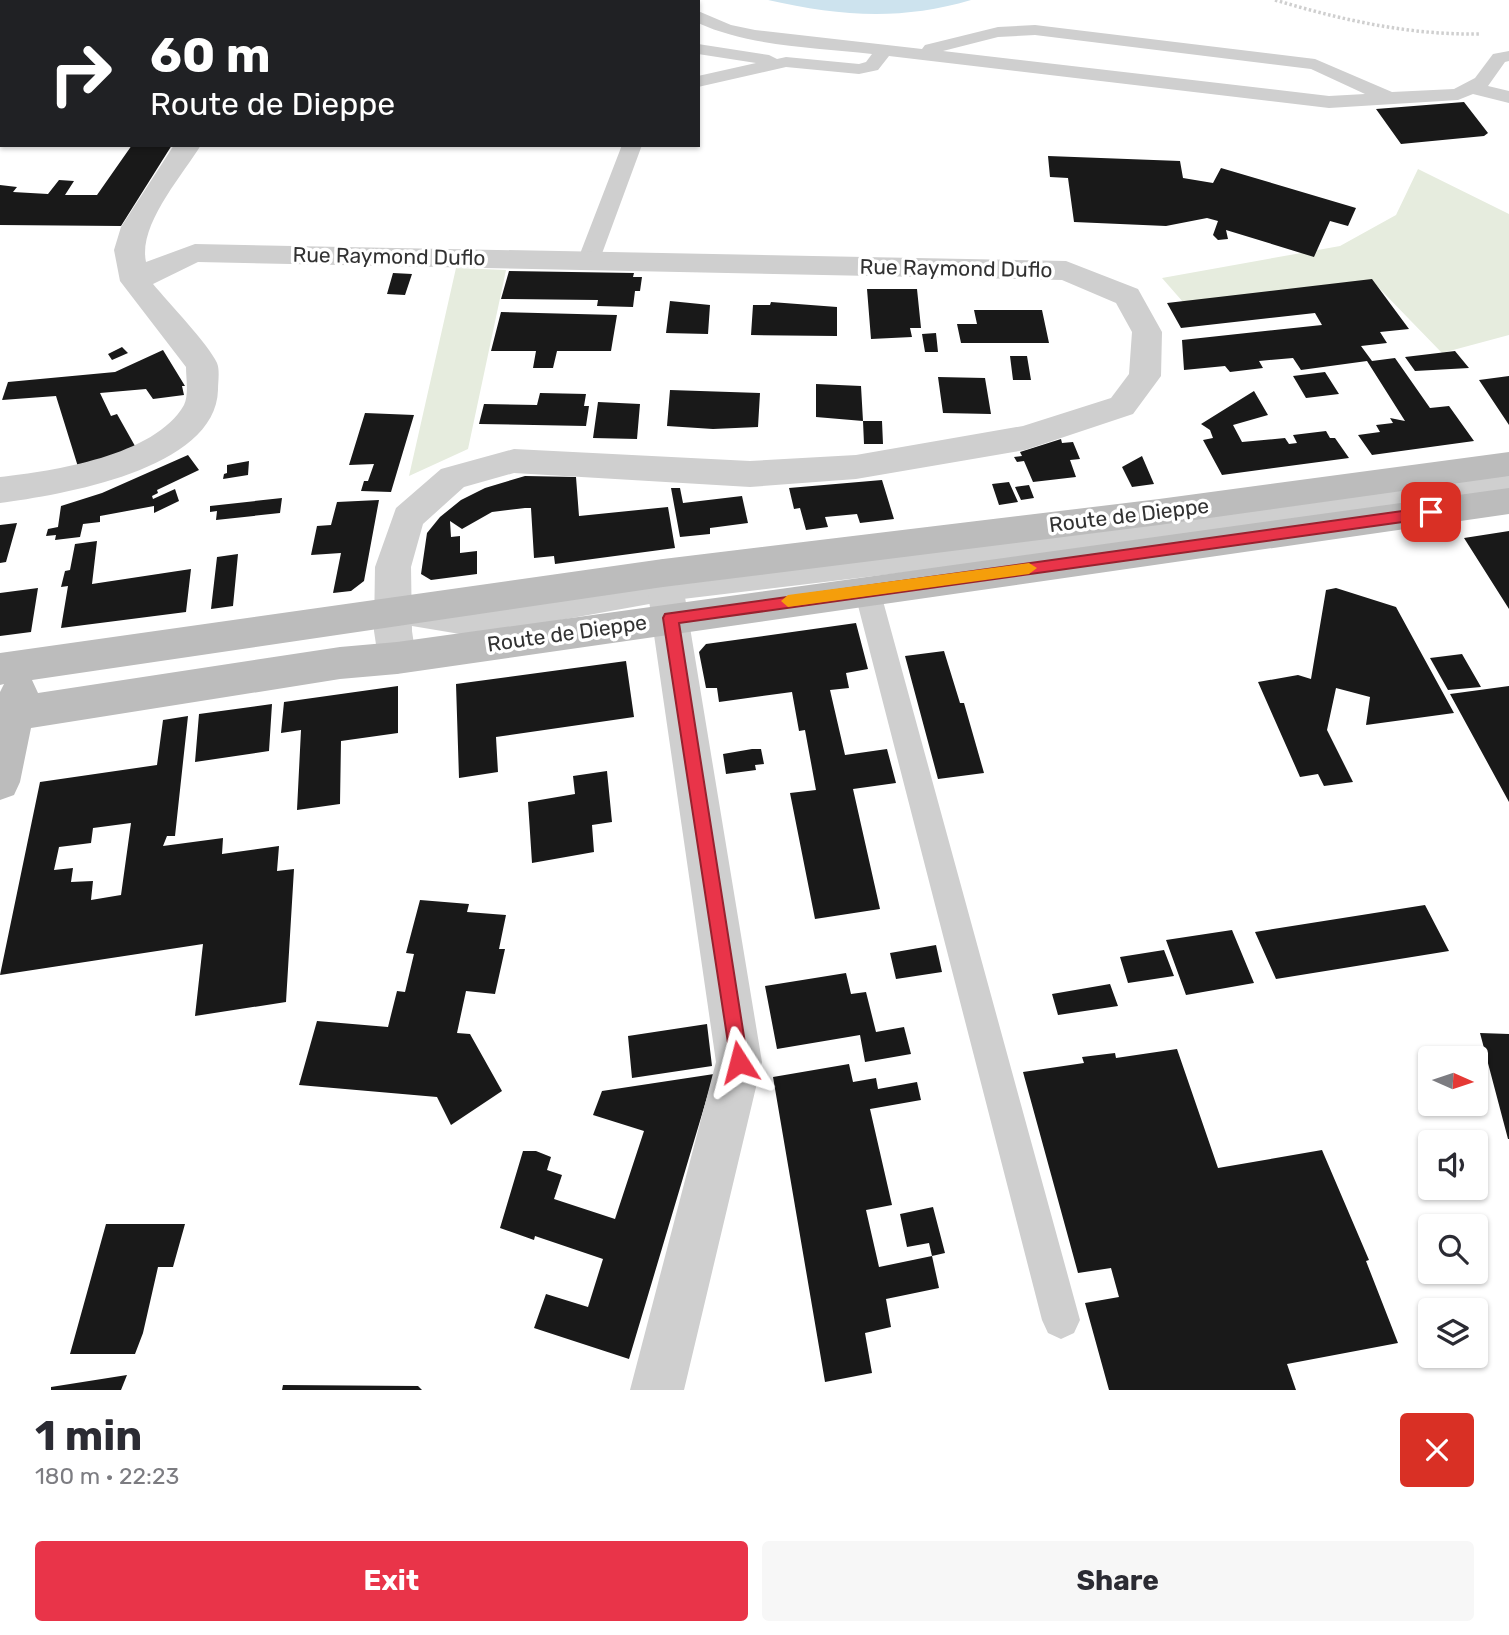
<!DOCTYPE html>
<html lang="en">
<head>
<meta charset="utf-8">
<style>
  body { margin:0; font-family:Rubik,sans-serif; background:#f7f7f7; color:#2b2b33; height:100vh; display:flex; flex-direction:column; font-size:26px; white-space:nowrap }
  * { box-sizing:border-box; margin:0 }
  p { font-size:23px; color:#7c7c81 }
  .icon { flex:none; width:38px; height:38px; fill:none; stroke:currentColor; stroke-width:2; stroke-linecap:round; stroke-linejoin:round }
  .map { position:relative; height:1390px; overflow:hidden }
  .details { display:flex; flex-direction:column; background:#fff; flex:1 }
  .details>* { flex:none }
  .top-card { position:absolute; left:0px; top:0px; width:700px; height:147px; box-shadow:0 2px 5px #0004; background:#202124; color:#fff; overflow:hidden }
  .needle { width:46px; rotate:93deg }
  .buttons { position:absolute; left:1418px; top:1046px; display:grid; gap:14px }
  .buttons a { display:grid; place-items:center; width:70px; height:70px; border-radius:7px; background:#fff; box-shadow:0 2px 5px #0004; font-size:35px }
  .pin { position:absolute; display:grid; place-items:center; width:60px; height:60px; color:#fff; margin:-30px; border-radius:14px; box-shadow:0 4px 10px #0006 }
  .me { position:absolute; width:77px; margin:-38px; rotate:351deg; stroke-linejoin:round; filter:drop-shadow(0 0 5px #0008) }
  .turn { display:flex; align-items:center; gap:24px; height:147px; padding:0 35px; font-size:32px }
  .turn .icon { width:91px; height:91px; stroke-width:2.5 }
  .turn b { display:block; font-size:49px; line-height:60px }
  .round { display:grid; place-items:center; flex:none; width:74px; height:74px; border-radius:7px; background:#f7f7f7 }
  .headline { display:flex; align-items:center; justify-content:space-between; height:119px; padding:0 35px }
  h1 { font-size:42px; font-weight:700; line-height:52px }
  .primary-button { display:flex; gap:14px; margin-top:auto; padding:14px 35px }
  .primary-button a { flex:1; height:80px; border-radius:7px; background:#e93449; color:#fff; font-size:28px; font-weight:700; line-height:80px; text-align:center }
  .primary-button a+a { background:#f7f7f7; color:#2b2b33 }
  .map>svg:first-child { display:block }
  .green { fill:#e6ecde }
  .water { fill:#cde3ee }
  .building { fill:#191919; fill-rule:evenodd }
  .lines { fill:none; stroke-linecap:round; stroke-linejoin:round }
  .path { stroke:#cfcfcf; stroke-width:3.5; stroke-dasharray:2.5 2.5; stroke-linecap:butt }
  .lane { fill:#cfcfcf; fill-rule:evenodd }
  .street { fill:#cfcfcf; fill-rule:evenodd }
  .secondary { fill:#bcbcbc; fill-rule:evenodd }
  .route { fill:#e93449; stroke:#97222f; stroke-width:2 }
  .slow { fill:#f59e0b }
  .labels { text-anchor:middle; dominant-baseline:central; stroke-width:7; stroke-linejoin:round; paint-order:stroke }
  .street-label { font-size:21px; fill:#323232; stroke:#fff }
</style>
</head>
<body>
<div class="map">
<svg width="1509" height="1390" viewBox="0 0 1509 1390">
  <rect width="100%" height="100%" fill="#fff"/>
  <path class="green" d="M 1418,169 L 1509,214 L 1509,335 L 1442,353 L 1377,286 L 1183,302 L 1162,278 L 1340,246 L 1396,215 Z
    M 456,268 L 506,270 L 468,449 L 409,476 Z"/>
  <path class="water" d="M 768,0 L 971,0 C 900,21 839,16 768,0 Z"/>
  <path class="building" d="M 1464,102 L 1488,133 L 1484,136 L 1401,144 L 1376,109 Z
    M 132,145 L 172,145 L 121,226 L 0,225 L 0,185 L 17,187 L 13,192 L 48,194 L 59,180 L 74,181 L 65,195 L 97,195 Z
    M 1048,156 L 1180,161 L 1183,178 L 1213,183 L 1221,168 L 1356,208 L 1348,226 L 1330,221 L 1314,257 L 1226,230 L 1228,239 L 1218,240 L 1213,235 L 1218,221 L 1207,218 L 1166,226 L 1074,222 L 1068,178 L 1050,177 Z
    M 509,271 L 634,273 L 633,277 L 642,277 L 640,291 L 635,291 L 633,307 L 597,306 L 598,300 L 501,299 Z
    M 393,273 L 412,274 L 405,295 L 387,294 Z
    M 1372,279 L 1409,329 L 1380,332 L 1387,343 L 1361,346 L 1372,361 L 1395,358 L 1430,408 L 1449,406 L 1474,441 L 1372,455 L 1358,435 L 1380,432 L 1376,425 L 1393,423 L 1390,418 L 1405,421 L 1367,361 L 1301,370 L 1293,358 L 1259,361 L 1263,368 L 1230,372 L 1225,366 L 1184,370 L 1182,340 L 1322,325 L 1315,313 L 1181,328 L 1167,303 Z
    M 867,289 L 917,289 L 921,328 L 910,328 L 912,337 L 871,339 Z
    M 670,301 L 710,305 L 708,334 L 666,333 Z
    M 771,302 L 837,307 L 837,336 L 751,335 L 753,305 L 770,305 Z
    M 974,310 L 1042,310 L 1049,343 L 961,343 L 957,324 L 977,324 Z
    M 501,312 L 617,315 L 611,351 L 557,351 L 553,368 L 533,368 L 536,351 L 491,351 Z
    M 936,333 L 938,352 L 925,352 L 922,334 Z
    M 122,347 L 128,353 L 112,360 L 108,354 Z
    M 163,350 L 185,386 L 182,386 L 184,395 L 153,399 L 146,389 L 100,393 L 111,416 L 117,414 L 135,446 L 79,470 L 56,396 L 2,400 L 8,382 L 115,372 Z
    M 1455,351 L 1469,368 L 1415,371 L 1405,357 Z
    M 1010,356 L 1027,356 L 1031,380 L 1013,380 Z
    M 1325,372 L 1339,394 L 1306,398 L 1293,376 Z
    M 1509,376 L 1509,425 L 1479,380 Z
    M 938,377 L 985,378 L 991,414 L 943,413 Z
    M 816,384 L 861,386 L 863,421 L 816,417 Z
    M 670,390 L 760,393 L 758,427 L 713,429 L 667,426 Z
    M 1254,391 L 1268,415 L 1233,425 L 1242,442 L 1285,438 L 1289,444 L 1297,443 L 1293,435 L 1326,431 L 1330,438 L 1335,438 L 1349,458 L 1222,475 L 1203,440 L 1213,438 L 1210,430 L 1201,424 Z
    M 540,393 L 586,394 L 584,406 L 589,406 L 586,426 L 479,424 L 484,404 L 537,405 Z
    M 598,402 L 640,404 L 637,439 L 593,438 Z
    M 365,413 L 414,415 L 391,492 L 361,491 L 364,481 L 368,481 L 374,464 L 349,465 Z
    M 863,421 L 882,421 L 883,444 L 864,444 Z
    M 1061,439 L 1062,443 L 1073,442 L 1080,459 L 1070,460 L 1076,477 L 1033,482 L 1024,461 L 1017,462 L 1014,457 L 1022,456 L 1020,452 Z
    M 188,455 L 199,470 L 157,490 L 158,493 L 152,496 L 153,499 L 175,489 L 179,501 L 154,513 L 154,506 L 100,516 L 100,522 L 83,524 L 80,537 L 55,540 L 56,535 L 46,536 L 48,529 L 58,527 L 61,506 L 102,493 Z
    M 1142,456 L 1154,484 L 1132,487 L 1122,467 Z
    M 249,461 L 248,475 L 223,479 L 224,474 L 227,473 L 227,465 Z
    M 525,476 L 576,477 L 579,516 L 668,507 L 675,548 L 555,564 L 554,556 L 534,558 L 531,508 L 525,508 L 492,512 L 462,529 L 450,521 L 451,537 L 460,536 L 460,553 L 477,551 L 477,574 L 431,580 L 421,574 L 427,533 L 440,517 L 461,500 L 485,488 Z
    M 882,480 L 894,519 L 860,523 L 857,514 L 825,517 L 828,527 L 806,530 L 800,508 L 794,509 L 789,488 Z
    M 1009,482 L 1018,502 L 999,505 L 992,484 Z
    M 1029,485 L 1034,498 L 1021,500 L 1015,487 Z
    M 671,488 L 680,488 L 683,503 L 742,496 L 748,523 L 710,528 L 710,534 L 680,537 Z
    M 282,498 L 280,513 L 216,520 L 217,511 L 210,512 L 210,506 Z
    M 379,500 L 364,581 L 351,591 L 333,593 L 341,553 L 311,555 L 317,526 L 331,525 L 337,502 Z
    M 17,523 L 6,562 L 0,563 L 0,525 Z
    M 1509,531 L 1509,609 L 1464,538 Z
    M 97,541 L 92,584 L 191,569 L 186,612 L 61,628 L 68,586 L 61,587 L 65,571 L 70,570 L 75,544 Z
    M 238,554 L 233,606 L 211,609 L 217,557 Z
    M 38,588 L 31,632 L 0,636 L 0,593 Z
    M 1336,588 L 1396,607 L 1454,713 L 1366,725 L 1370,697 L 1336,688 L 1327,730 L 1353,782 L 1324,786 L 1318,774 L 1300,777 L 1258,682 L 1298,675 L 1311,679 L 1326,590 Z
    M 856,623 L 868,669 L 846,673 L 849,688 L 830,690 L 845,755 L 887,749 L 896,783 L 853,789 L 880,909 L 815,919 L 790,793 L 816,790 L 805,730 L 799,731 L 792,692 L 719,702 L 717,688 L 706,688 L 699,652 L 706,644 Z
    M 944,651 L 960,703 L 964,703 L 984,773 L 938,779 L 905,656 Z
    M 1462,654 L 1481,687 L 1448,690 L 1430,658 Z
    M 626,661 L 634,717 L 496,737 L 498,772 L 459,778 L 456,684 Z
    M 398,686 L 398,733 L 341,741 L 340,804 L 297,810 L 301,730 L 281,733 L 284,702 Z
    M 1509,686 L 1509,802 L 1450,694 Z
    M 272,704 L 269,751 L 195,762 L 199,714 Z
    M 188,716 L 175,836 L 167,836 L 163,846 L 223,838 L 222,854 L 279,846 L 277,871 L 294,869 L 286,1002 L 195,1016 L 203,944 L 0,975 L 40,782 L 157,765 L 163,720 ZM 131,823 L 121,895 L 91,900 L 93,881 L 71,882 L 73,868 L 54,870 L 59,847 L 91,843 L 93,828 Z
    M 752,749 L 761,749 L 764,764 L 755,765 L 756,770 L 726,774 L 723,754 Z
    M 607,771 L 612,822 L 592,825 L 594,852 L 532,863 L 528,802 L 575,794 L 573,776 Z
    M 420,900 L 469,904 L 467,912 L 506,915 L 499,949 L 505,949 L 495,994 L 466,991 L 457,1033 L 470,1034 L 502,1091 L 451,1125 L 437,1097 L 299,1085 L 317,1021 L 388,1027 L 397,991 L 405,992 L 414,954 L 406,953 Z
    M 1425,905 L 1449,951 L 1276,979 L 1255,932 Z
    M 1232,930 L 1254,983 L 1186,995 L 1166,940 Z
    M 936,945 L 942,972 L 896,979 L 890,953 Z
    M 1164,950 L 1174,976 L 1128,983 L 1120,957 Z
    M 846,973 L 851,994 L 866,992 L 876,1032 L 904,1027 L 911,1054 L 865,1062 L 860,1035 L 777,1049 L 765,986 Z
    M 1110,984 L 1118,1006 L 1058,1015 L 1052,994 Z
    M 707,1024 L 712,1066 L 632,1078 L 628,1036 Z
    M 1480,1033 L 1509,1034 L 1509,1139 L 1508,1139 Z
    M 1177,1049 L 1218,1168 L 1322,1150 L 1369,1260 L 1366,1261 L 1398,1343 L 1287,1364 L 1296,1390 L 1109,1390 L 1085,1303 L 1119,1297 L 1111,1268 L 1078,1273 L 1023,1072 L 1084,1063 L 1082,1057 L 1115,1053 L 1116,1058 Z
    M 849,1064 L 853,1082 L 876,1078 L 878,1089 L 917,1082 L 921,1100 L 870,1109 L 892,1205 L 866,1210 L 879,1267 L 932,1256 L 939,1288 L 886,1299 L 891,1327 L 865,1333 L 872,1373 L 825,1382 L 773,1077 Z
    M 714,1074 L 629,1359 L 534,1328 L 546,1294 L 588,1307 L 603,1259 L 535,1236 L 534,1240 L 500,1228 L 523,1151 L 536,1151 L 551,1157 L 547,1170 L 562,1175 L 554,1199 L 615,1219 L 644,1131 L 593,1115 L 602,1091 Z
    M 933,1207 L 945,1253 L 932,1256 L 929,1243 L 907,1247 L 900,1214 Z
    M 106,1224 L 185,1224 L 173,1267 L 158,1267 L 143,1333 L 135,1354 L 70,1354 Z
    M 127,1375 L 121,1390 L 51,1390 L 51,1387 Z
    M 283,1385 L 418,1386 L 422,1390 L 282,1390 Z"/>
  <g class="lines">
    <path class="path" d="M 1275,0 C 1342,20 1408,35 1479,34
      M 23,2 L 27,0"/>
    <path class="lane" d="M 553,0 L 603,0 L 604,2 L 552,2 Z
      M 698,11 L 731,25 L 755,30 L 922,49 L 925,45 L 998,27 L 1035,25 L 1315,59 L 1392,92 L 1454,89 L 1475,78 L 1493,54 L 1509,51 L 1509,61 L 1505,62 L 1488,86 L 1509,91 L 1509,103 L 1473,94 L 1458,100 L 1329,108 L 889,56 L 878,70 L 859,74 L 786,67 L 698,87 L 698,76 L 756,63 L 698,54 L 698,44 L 769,55 L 777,59 L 786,57 L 859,64 L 866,62 L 872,54 C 814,47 751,47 698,23 ZM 1035,35 L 1311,69 L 1365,94 L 1329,96 L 943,51 L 998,37 Z
      M 0,102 L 2,102 L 2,114 L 0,114 Z
      M 622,145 L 642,145 L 600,259 L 597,264 L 581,264 L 578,259 Z
      M 1509,474 L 1509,492 L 1090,550 L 666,601 L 472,636 L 406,625 L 397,622 L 393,614 L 397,606 L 406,603 L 472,614 L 666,579 L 1090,530 Z
      M 867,579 L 876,583 L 880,590 L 1080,1320 L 1074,1333 L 1061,1339 L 1048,1333 L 1042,1320 L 854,590 L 858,583 Z"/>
    <path class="street" d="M 265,0 L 289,0 L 289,2 L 265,2 Z
      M 174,145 L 201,145 C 182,176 138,225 146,262 L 195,244 L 1066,261 L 1138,289 L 1162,332 L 1161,376 L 1133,414 L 1025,450 L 856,479 L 750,487 L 514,473 L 464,487 L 423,524 L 411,567 L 412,631 L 416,658 L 410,669 L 397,674 L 384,669 L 378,658 L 374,631 L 375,567 L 396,508 L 441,469 L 514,449 L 750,461 L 856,455 L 1023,426 L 1111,398 L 1129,374 L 1132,332 L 1116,303 L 1062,280 L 198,262 L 153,284 C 168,302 209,345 217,363 C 220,370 218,382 218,390 C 216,470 60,495 0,503 L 0,477 C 53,471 155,456 184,405 C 189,395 186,378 186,367 L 120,281 L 114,250 L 121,227 Z
      M 663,559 L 676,563 L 681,573 L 762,1062 L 684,1390 L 630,1390 L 716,1062 L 645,573 L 650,563 Z"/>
    <path class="secondary" d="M 1509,452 L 1509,476 L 1159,525 L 663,587 L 32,680 L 38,693 L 340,647 L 397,642 L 1509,488 L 1509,514 L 397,674 L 340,679 L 31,728 L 20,782 L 14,795 L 0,800 L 0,692 L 4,684 L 0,685 L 0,653 L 663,559 L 1159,499 Z"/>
  </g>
  <path class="route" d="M 1431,507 L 1438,512 L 1431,518 L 679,623 L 748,1062 L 745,1069 L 739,1071 L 732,1069 L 663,618 L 665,614 Z"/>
  <path class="slow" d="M 1029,563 L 1037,568 L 1029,574 L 788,607 L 781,601 L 788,595 Z"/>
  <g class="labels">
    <g class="street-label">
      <text transform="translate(389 256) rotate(1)">Rue Raymond Duflo</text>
      <text transform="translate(956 268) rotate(1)">Rue Raymond Duflo</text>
      <text transform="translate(1129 515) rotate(-7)">Route de Dieppe</text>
      <text transform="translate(567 633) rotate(-8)">Route de Dieppe</text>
    </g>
  </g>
</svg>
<div class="buttons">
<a><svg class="needle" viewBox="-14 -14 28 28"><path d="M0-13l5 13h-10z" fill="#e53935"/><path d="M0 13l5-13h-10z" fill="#7c7c81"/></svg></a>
<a><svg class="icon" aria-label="sound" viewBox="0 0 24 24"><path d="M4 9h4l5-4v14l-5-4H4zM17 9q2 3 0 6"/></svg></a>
<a><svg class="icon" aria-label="search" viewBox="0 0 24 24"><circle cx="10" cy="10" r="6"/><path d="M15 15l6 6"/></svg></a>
<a><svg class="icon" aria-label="layers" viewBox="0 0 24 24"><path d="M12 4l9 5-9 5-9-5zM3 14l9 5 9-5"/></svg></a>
</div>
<div class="pin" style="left:1431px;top:512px;background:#d93025"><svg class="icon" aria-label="arrive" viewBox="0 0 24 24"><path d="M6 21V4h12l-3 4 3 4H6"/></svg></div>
<svg class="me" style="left:739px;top:1062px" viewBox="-20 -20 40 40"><path d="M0-17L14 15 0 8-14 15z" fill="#e93449" stroke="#fff" stroke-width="4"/></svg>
<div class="top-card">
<div class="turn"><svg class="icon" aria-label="right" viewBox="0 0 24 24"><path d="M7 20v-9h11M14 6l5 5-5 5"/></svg><div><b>60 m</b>Route de Dieppe</div></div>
</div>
</div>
<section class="details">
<div class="headline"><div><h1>1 min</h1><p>180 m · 22:23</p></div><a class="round" style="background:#d93025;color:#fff"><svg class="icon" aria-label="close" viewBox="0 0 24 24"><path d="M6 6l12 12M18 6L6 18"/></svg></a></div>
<div class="primary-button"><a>Exit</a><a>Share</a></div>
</section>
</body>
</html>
